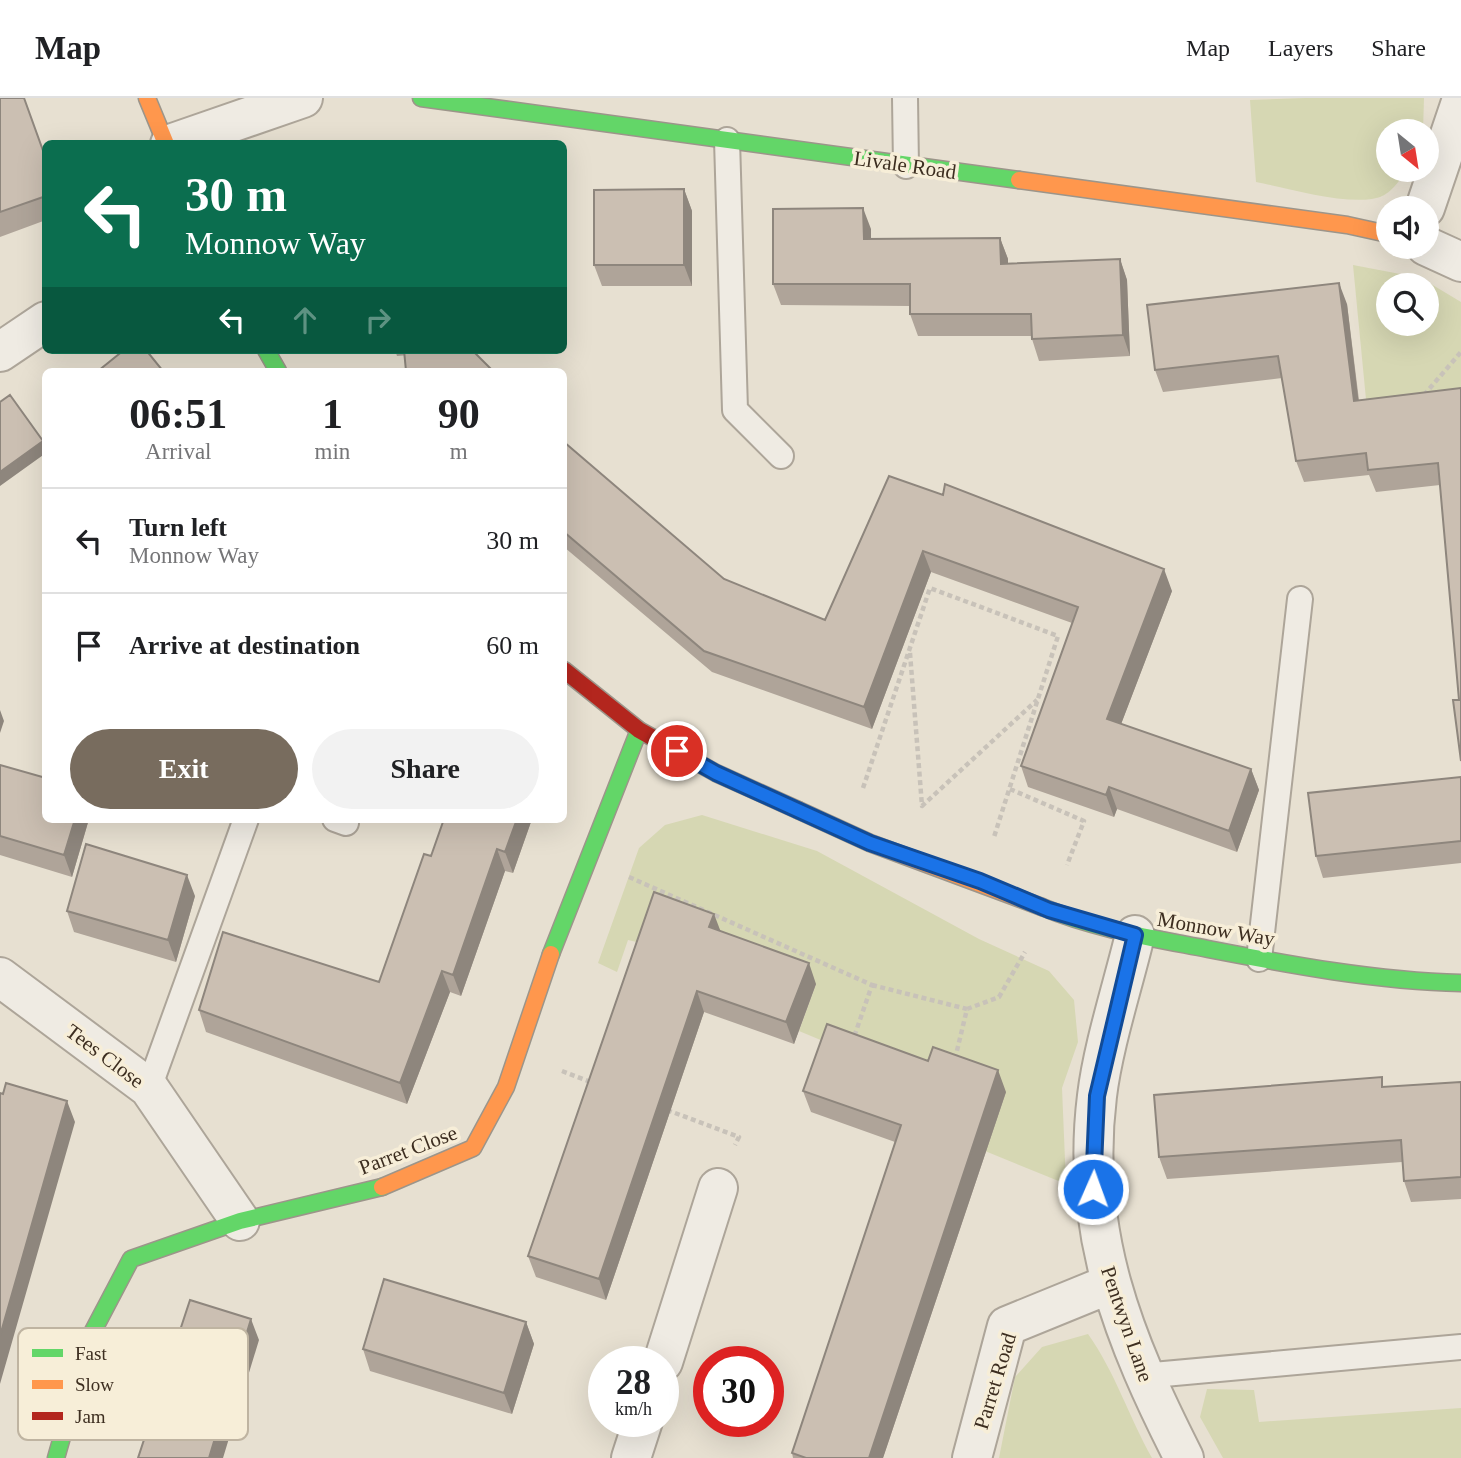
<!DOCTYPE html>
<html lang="en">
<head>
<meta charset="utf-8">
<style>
  body { margin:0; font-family:Georgia,serif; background:#f2f2f2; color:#202124; height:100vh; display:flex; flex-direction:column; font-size:26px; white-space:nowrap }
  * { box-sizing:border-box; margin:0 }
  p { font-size:23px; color:#757577 }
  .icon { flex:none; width:38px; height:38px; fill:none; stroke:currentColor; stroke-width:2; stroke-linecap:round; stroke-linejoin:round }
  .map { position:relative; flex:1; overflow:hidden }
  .drawer { position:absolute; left:42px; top:270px; width:525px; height:455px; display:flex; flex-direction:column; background:#fff; border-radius:10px; box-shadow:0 7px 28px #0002 }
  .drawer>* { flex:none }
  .hud { position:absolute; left:42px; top:42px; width:525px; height:214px; border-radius:10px; box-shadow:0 7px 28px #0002; background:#0b6e4f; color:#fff; overflow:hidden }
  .needle { width:46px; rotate:150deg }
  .controls { position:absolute; left:1376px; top:21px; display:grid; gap:14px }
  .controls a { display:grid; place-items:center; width:63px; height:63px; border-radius:50%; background:#fff; box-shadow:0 7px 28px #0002; font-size:35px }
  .speed { position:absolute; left:588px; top:1248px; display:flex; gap:14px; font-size:35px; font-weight:700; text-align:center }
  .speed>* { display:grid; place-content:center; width:91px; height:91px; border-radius:50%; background:#fff; box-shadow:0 7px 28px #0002; line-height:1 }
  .speed small { font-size:18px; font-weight:400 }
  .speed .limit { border:10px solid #d22; background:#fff; color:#111 }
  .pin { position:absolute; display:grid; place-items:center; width:60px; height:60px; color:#fff; margin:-30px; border:4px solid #fff; border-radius:50%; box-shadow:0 2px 7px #0007 }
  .me { position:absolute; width:77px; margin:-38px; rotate:2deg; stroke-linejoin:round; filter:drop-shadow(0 0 5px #0008) }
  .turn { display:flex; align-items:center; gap:24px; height:147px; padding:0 28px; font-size:32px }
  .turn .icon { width:91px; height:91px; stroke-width:2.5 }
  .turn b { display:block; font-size:49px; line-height:60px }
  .lanes { display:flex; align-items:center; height:66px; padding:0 28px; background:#0003; justify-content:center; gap:35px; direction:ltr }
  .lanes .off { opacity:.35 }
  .eta { display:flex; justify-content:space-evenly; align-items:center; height:119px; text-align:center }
  .eta b { font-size:42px; font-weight:700; line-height:49px }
  .cta { display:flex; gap:14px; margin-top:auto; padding:14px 28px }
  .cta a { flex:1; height:80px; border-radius:42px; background:#786c5e; color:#fff; font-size:28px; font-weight:700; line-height:80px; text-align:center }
  .cta a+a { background:#f2f2f2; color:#202124 }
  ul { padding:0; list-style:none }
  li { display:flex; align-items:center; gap:21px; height:105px; padding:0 28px; border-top:2px solid #e0e0e0 }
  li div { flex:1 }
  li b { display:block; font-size:26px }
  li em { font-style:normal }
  header { display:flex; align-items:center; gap:42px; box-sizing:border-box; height:98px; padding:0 35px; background:#fff; border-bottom:2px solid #e0e0e0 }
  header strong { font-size:33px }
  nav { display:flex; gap:38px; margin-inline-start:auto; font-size:24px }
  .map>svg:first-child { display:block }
  .green { fill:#d6d7b3; fill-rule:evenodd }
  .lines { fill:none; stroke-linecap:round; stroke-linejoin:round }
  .lane-casing { stroke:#ada599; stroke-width:28 }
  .street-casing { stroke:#ada599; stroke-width:42 }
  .fast-casing { stroke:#9c958a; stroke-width:19 }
  .slow-casing { stroke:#9c958a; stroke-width:19 }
  .jam-casing { stroke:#9c958a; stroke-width:19 }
  .path { stroke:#c8c2b9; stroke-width:4.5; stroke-dasharray:5 3.5; stroke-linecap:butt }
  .lane { stroke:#efebe3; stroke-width:24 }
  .street { stroke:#efebe3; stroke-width:38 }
  .fast { stroke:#63d668; stroke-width:16 }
  .slow { stroke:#ff974d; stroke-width:16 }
  .jam { stroke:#b3261e; stroke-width:16 }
  .wall { fill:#afa499 }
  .shaded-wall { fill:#8e867d }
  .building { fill:#cbbfb2; stroke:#8e867d; stroke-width:2 }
  .route-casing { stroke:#114b97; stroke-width:18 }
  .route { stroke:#1a73e8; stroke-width:12 }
  .labels { text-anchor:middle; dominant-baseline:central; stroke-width:7; stroke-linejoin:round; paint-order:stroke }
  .street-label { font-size:21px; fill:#3d2e20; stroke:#f7eed8 }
  .key { fill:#f7eed8; stroke:#bfb4a1; stroke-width:2 }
  .key-label { font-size:19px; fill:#3d2e20 }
</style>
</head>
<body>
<header>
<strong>Map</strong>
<nav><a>Map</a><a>Layers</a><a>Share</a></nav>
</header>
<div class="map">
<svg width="1461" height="1360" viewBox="0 0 1461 1360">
  <rect width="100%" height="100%" fill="#e7e0d1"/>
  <path class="green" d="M 1305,0 L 1424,0 L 1423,33 L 1388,33 L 1388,72 L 1407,72 C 1400,81 1392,95 1380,99 C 1351,109 1288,90 1256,84 L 1250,2 Z
    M 1353,167 L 1421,180 L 1461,204 L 1461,312 L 1368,322 ZM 1388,187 L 1426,187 L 1426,226 L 1388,226 Z
    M 702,717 L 817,753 L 979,841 L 1049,873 L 1074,902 L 1078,944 L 1062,990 L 1066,1086 L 985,1053 L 835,948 L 799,933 L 816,886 L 628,842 L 617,874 L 598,865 L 639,750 L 665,727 Z
    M 1088,1236 C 1115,1274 1129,1319 1152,1360 L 999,1360 L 1015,1279 L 1042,1249 Z
    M 1207,1291 L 1254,1292 L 1259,1324 L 1461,1310 L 1461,1360 L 1223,1360 L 1200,1319 Z"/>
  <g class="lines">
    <g class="lane-casing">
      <path id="lane" d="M 905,0 L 906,68
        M 727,42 L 735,312 L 781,358
        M 335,721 L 346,725
        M 1259,861 L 1300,501
        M 149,990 L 246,721
        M 1142,1278 L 1461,1249"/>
    </g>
    <g class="street-casing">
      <path id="street" d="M 170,46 L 303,0
        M 1425,110 L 1461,4
        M 1426,148 L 1461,164
        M 0,254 L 46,223
        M 1135,837 C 1123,887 1103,948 1097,998 C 1080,1134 1124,1242 1184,1360
        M 0,879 L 149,990 L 240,1123
        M 663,1264 L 718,1090
        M 631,1360 L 643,1323
        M 972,1360 L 1007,1228 L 1110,1186"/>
    </g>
    <g class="fast-casing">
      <path id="fast" d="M 421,0 L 1019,82
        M 266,252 L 278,273
        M 1042,809 C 1095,831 1152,840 1208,851 C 1291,867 1376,883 1461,885
        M 551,856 L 639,632
        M 56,1360 L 91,1237 L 131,1161 L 240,1123 L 382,1089"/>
    </g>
    <g class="slow-casing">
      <path id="slow" d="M 147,0 L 166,46
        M 1019,82 L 1347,127 L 1388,136
        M 798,712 L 870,745 L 1042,809
        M 382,1089 L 473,1050 L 506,989 L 551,856"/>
    </g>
    <g class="jam-casing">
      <path id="jam" d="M 564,572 L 639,632 L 716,675 L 798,712"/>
    </g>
    <path class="path" d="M 1424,297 L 1461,254
      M 910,555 L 922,708 L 1037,602
      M 863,690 L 930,490 L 1058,538 L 994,739
      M 1010,691 L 1084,723 L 1067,767
      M 629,779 L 872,887 L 853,942
      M 872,887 L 967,911 L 955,961
      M 967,911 L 999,899 L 1025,854
      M 562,973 L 593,985
      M 667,1012 L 739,1039 L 735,1047"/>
    <use href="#lane" class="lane"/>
    <use href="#street" class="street"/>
    <use href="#fast" class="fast"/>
    <use href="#slow" class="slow"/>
    <use href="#jam" class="jam"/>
  </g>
  <path class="wall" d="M 0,0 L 46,60 L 46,122 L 0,139 Z
    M 684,91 L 692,113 L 692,188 L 602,188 L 594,167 Z
    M 871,131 L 871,141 L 1000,140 L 1008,161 L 1008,166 L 1120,161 L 1127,182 L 1130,258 L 1039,263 L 1032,241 L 1032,238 L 918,238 L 910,216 L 910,208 L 781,207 L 773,186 Z
    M 1347,206 L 1359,302 L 1461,290 L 1459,602 L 1440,387 L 1376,394 L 1369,377 L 1304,384 L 1296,363 L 1282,280 L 1163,294 L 1155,272 Z
    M 395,252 L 472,252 L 397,258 Z
    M 564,344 L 724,481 L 825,522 L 889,378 L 1172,493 L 1121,626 L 1251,671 L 1259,692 L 1237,754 L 1117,711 L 1114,719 L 1028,689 L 1021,668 L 1072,525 L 931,474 L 872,631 L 712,574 L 564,449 Z
    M 0,667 L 89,721 L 72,779 L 0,757 Z
    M 1461,679 L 1461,765 L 1323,780 L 1316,758 Z
    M 532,721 L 513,775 L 505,773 L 461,898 L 450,894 L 407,1006 L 206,934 L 199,912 L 379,884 L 431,758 Z
    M 195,798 L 176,864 L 74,834 L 67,813 Z
    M 720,833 L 816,886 L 794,946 L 704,914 L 606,1202 L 536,1179 L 528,1158 Z
    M 1461,984 L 1461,1101 L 1411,1104 L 1404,1083 L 1402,1064 L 1167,1081 L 1159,1059 L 1385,989 Z
    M 803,993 L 1006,994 L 883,1360 L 793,1360 L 792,1355 L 895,1044 L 811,1014 Z
    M 526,1224 L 534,1246 L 512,1316 L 370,1273 L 363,1251 Z"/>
  <path class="shaded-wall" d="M 684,91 L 692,113 L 692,188 L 684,167 Z
    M 564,103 L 566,150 L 564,142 Z
    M 863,110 L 871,131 L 871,163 L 864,141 Z
    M 1000,140 L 1008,161 L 1008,188 L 1001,166 Z
    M 1120,161 L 1127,182 L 1130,258 L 1123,237 Z
    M 1339,185 L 1347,206 L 1361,324 L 1354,303 Z
    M 43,343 L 46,349 L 46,355 L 0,388 L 0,374 Z
    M 923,453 L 931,474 L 872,631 L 864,609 Z
    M 1164,471 L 1172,493 L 1115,642 L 1107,621 Z
    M 0,612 L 4,623 L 0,635 Z
    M 1251,671 L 1259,692 L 1237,754 L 1229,733 Z
    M 1109,689 L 1117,711 L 1114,719 L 1106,697 Z
    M 75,721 L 89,721 L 72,779 L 64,757 Z
    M 517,721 L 532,721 L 513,775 L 505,754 Z
    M 497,751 L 505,773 L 461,898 L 453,877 Z
    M 187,777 L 195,798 L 176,864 L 168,842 Z
    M 714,816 L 722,837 L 709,829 Z
    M 809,865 L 816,886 L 794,946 L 786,924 Z
    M 442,873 L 450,894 L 407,1006 L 400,985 Z
    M 697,893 L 704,914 L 606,1202 L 599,1181 Z
    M 998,972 L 1006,994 L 883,1360 L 869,1360 Z
    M 67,1003 L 75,1024 L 0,1286 L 0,1238 Z
    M 251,1221 L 259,1242 L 223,1360 L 209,1360 Z
    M 526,1224 L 534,1246 L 512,1316 L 504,1295 Z"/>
  <path class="building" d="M 0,0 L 24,0 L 46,61 L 46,98 L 0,114 Z
    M 684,91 L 684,167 L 594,167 L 594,92 Z
    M 863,110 L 864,141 L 1000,140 L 1001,166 L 1120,161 L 1123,237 L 1032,241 L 1031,216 L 910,216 L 910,186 L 773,186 L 773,111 Z
    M 1339,185 L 1354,303 L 1461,290 L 1461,663 L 1453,602 L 1459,602 L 1438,365 L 1368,372 L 1366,355 L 1296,363 L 1278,258 L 1155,272 L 1147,207 Z
    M 124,252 L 146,252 L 163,273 L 98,273 Z
    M 404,252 L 472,252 L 493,273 L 406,273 Z
    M 10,297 L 43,343 L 0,374 L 0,304 Z
    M 564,344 L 724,481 L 825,522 L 889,378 L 943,397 L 945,386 L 1164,471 L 1107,621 L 1251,671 L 1229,733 L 1109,689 L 1106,697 L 1021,668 L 1078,509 L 923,453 L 864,609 L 704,553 L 564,434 Z
    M 0,667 L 46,680 L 46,721 L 75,721 L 64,757 L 0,738 Z
    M 1461,679 L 1461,743 L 1316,758 L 1308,695 Z
    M 444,721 L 517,721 L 505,754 L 497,751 L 453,877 L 442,873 L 400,985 L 199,912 L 223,834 L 379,884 L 424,756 L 431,758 Z
    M 86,746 L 187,777 L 168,842 L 67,813 Z
    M 654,794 L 714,816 L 709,829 L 809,865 L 786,924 L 697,893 L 599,1181 L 528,1158 Z
    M 827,926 L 928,963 L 933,949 L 998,972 L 869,1360 L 806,1360 L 792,1355 L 901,1027 L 803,993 Z
    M 1382,979 L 1382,989 L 1461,984 L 1461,1079 L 1404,1083 L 1401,1042 L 1159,1059 L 1154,997 Z
    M 6,985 L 67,1003 L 0,1238 L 0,995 L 3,996 Z
    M 384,1181 L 526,1224 L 504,1295 L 363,1251 Z
    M 190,1202 L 251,1221 L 209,1360 L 138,1360 Z"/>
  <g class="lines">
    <g class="route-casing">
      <path id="route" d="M 677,653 L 716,675 L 870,745 L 980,783 L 1049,812 L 1135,837 L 1097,998 L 1093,1091"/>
    </g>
    <use href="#route" class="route"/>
  </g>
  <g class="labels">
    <g class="street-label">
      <text transform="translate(905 67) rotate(8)">Livale Road</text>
      <text transform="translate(1216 831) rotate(10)">Monnow Way</text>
      <text transform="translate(105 958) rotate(37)">Tees Close</text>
      <text transform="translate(408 1052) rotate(-21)">Parret Close</text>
      <text transform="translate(1127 1226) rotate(71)">Pentwyn Lane</text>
      <text transform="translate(995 1283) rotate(-73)">Parret Road</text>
    </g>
  </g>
  <rect x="18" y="1230" width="230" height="112" rx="10" class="key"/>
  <rect x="32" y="1251" width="31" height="8" fill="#63d668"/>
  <rect x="32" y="1282" width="31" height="9" fill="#ff974d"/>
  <rect x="32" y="1314" width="31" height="8" fill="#b3261e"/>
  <g class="key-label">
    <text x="75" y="1262">Fast</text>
    <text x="75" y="1293">Slow</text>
    <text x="75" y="1325">Jam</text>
  </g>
</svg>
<div class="controls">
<a><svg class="needle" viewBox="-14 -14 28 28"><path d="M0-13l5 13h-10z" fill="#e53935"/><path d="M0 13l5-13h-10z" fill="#757577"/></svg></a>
<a><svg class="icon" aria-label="sound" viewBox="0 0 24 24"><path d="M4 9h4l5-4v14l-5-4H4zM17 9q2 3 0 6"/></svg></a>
<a><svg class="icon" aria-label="search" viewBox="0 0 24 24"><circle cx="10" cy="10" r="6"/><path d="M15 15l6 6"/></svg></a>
</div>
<div class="speed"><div>28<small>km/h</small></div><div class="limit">30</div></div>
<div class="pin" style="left:677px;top:653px;background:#d93025"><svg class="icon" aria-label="arrive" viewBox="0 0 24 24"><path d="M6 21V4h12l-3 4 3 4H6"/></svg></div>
<svg class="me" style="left:1093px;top:1091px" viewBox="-20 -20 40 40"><circle r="17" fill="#1a73e8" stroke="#fff" stroke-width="3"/><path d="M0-11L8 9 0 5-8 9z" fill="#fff"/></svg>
<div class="hud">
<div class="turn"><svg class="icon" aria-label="left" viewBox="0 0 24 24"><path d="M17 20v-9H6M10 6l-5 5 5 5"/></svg><div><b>30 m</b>Monnow Way</div></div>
<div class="lanes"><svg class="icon" aria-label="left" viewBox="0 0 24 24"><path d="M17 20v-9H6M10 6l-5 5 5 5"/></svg><svg class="icon off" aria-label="ahead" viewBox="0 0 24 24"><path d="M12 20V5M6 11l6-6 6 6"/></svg><svg class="icon off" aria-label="right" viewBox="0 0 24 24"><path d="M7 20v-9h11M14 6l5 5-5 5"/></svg></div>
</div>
<section class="drawer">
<div class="eta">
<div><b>06:51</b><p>Arrival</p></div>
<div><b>1</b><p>min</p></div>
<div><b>90</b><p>m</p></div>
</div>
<ul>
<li><svg class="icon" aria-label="left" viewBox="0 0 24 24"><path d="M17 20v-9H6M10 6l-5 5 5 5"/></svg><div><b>Turn left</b><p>Monnow Way</p></div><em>30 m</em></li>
<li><svg class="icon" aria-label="arrive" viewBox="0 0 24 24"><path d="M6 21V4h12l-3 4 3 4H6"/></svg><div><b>Arrive at destination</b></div><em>60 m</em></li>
</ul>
<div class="cta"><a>Exit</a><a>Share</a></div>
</section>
</div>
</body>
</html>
